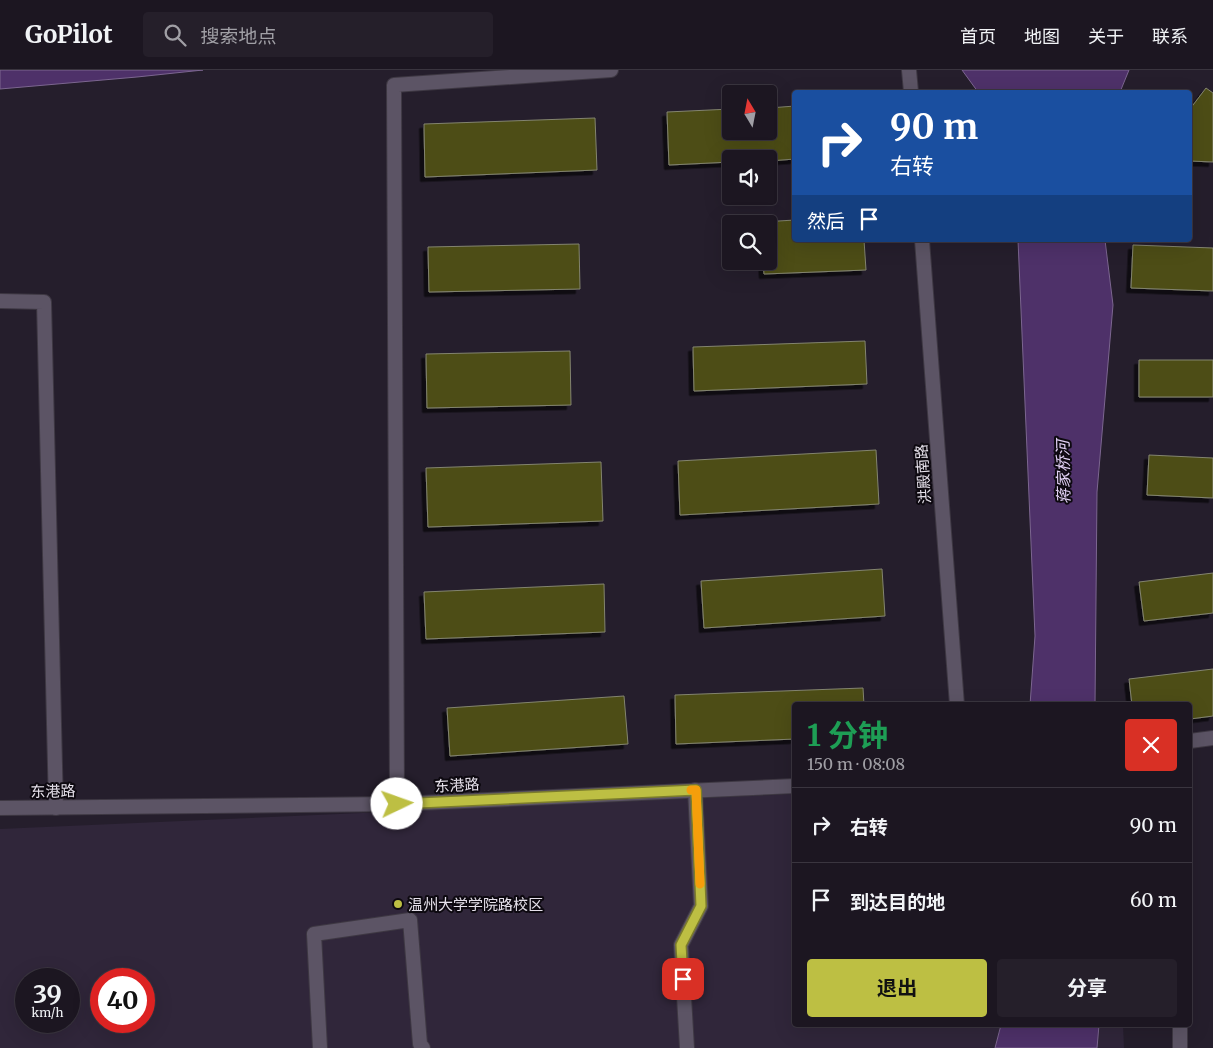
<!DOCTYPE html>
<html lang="zh">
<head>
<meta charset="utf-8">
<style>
  body { margin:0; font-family:Merriweather,"Noto Sans SC",serif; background:#251f2a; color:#f1f3f6; height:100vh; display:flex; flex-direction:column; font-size:19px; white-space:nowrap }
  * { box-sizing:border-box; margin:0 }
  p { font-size:16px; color:#a09fa5 }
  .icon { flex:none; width:28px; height:28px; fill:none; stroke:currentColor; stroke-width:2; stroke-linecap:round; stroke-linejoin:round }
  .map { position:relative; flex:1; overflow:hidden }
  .panel { position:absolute; left:792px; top:632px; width:400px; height:325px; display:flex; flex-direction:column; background:#1c1621; border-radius:5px; box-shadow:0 5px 20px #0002,0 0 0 1px #3a353f }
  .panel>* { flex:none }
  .hud { position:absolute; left:792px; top:20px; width:400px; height:152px; border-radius:5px; box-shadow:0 5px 20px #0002,0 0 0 1px #3a353f; background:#1a4fa0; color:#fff; overflow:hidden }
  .needle { width:32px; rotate:350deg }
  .controls { position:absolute; left:722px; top:15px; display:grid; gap:10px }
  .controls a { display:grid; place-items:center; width:55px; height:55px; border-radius:5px; background:#1c1621; box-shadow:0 5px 20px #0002,0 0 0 1px #3a353f; font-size:25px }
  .speed { position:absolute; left:15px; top:898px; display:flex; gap:10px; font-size:25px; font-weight:700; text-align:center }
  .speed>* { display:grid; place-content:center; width:65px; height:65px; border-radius:50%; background:#1c1621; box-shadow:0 5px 20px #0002,0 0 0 1px #3a353f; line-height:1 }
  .speed small { font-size:12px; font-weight:400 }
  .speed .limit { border:8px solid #d22; background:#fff; color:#111 }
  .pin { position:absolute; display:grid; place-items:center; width:42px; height:42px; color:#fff; margin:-21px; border-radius:10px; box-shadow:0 2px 8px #0006 }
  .me { position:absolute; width:55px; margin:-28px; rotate:87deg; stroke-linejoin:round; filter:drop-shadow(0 0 4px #0008) }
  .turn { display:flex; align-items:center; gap:18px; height:105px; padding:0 15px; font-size:22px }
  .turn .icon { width:65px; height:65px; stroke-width:2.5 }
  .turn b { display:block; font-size:35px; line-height:42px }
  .then { display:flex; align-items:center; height:48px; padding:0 15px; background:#0003; gap:10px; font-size:19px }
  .round { display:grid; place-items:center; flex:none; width:52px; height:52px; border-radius:5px; background:#251f2a }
  .head { display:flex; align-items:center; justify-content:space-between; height:85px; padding:0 15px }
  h1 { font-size:30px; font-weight:700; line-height:38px; color:#1e9e55 }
  .button { display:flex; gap:10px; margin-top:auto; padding:10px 15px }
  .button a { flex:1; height:58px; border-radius:5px; background:#bdbf43; color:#111; font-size:20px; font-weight:700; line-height:58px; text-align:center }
  .button a+a { background:#251f2a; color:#f1f3f6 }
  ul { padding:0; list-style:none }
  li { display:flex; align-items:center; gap:15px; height:75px; padding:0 15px; border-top:1px solid #3a353f }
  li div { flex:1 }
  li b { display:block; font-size:19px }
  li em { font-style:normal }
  header { display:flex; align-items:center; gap:30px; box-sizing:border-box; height:70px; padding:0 25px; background:#1c1621; border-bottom:1px solid #3a353f }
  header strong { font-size:24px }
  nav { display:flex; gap:28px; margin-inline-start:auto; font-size:18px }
  .search { width:350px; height:45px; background:#251f2a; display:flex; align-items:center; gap:12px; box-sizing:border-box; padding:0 18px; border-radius:5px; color:#a09fa5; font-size:19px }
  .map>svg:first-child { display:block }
  .built { fill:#30263a; fill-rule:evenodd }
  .water { fill:#4e3169; stroke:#7c6690 }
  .building { fill:#4d4e14; stroke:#838470; filter:url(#shadow) }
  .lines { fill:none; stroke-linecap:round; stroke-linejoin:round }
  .service-casing { stroke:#3e3843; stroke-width:16 }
  .minor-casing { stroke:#3e3843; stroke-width:16 }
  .tertiary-casing { stroke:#3e3843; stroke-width:16 }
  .service { stroke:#5c5465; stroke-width:14 }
  .minor { stroke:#5c5465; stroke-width:14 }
  .tertiary { stroke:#5c5465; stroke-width:14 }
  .route-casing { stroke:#7b7c2c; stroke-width:12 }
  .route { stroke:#bdbf43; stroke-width:9 }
  .slow { stroke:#f59e0b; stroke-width:9 }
  .poi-dot { fill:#bdbf43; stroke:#0d0910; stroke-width:2 }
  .labels { text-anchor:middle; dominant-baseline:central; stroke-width:4; stroke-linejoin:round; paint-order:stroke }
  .street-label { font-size:15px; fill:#e6e1eb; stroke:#0d0910 }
  .poi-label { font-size:15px; fill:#e6e1eb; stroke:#0d0910; text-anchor:start }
  .water-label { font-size:16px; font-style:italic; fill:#e2d1f5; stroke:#0d0910 }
</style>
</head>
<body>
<header>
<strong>GoPilot</strong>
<div class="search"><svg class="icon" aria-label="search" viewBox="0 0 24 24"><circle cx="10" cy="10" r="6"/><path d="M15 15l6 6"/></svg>搜索地点</div>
<nav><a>首页</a><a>地图</a><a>关于</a><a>联系</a></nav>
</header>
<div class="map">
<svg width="1213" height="978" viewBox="0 0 1213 978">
  <defs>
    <filter id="shadow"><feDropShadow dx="-4.5" dy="4.5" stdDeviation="0" flood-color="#0009"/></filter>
  </defs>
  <rect width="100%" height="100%" fill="#251e2c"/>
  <path class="built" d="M 795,724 L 795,955 L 1123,955 L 1124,978 L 0,978 L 0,759 ZM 26,909 L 69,909 L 69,951 L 26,951 ZM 101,909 L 144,909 L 144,951 L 101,951 Z"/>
  <path class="water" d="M 0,0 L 203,0 L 137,7 L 0,19 Z
    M 962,0 L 1129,0 L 1120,22 L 978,22 Z
    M 1018,170 L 1105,170 L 1113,235 L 1097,422 L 1095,635 L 1030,635 L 1035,566 Z
    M 1001,955 L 1099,955 L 1097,978 L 995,978 Z"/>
  <path class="building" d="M 1206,18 L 1213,23 L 1213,92 L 1190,91 L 1190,39 Z
    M 795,36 L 795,89 L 769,91 L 769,89 L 731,89 L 731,92 L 669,95 L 667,42 L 731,39 L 731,61 L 769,61 L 769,38 Z
    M 595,48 L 597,100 L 425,107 L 424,54 Z
    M 795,150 L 795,170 L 864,170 L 866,200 L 764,204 L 763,191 L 769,191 L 769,154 L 762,154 L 762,152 Z
    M 579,174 L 580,219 L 429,222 L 428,177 Z
    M 1133,175 L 1213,178 L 1213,221 L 1131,218 Z
    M 865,271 L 867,314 L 694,321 L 693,277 Z
    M 570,281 L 571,335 L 427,338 L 426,284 Z
    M 1139,290 L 1213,290 L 1213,327 L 1139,327 Z
    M 876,380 L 879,434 L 680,445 L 678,391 Z
    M 1149,385 L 1213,388 L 1213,428 L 1147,425 Z
    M 601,392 L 603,451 L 428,457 L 426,398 Z
    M 882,499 L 885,546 L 704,558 L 701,511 Z
    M 1213,503 L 1213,543 L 1144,551 L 1139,512 Z
    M 604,514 L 605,562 L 426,569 L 424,522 Z
    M 1213,599 L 1213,646 L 1190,649 L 1190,635 L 1132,635 L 1129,609 Z
    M 863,618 L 864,635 L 795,635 L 795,669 L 676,674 L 675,625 Z
    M 624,626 L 628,674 L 450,686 L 447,638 Z"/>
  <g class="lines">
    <g class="service-casing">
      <path id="service" d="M 320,978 L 314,864 L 410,850 L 420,974 L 423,978
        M 687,978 L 681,875 L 701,836 L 695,720"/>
    </g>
    <g class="minor-casing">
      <path id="minor" d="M 0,231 L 44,232 L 56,738
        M 397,734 L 394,15 L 611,0
        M 1180,955 L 1180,978"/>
    </g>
    <g class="tertiary-casing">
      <path id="tertiary" d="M 909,0 L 911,22
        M 922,170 L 957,635
        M 1190,671 L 1213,668
        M 0,738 L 397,734 L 795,716"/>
    </g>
    <use href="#service" class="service"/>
    <use href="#minor" class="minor"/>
    <use href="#tertiary" class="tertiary"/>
  </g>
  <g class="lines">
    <g class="route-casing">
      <path id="route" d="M 397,734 L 696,720 L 701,836 L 681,875 L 683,909"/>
    </g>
    <use href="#route" class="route"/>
    <path class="slow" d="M 691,720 L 696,720 L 700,814"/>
  </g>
  <circle class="poi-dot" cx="398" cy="834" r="5"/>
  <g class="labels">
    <g class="street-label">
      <text transform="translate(923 404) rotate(-94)">洪殿南路</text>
      <text transform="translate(457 715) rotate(-3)">东港路</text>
      <text transform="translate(53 721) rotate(-1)">东港路</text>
    </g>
    <g class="poi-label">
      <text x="408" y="834">温州大学学院路校区</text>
    </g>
    <g class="water-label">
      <text transform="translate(1063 402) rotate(-91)">蒋家桥河</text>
    </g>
  </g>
</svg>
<div class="controls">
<a><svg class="needle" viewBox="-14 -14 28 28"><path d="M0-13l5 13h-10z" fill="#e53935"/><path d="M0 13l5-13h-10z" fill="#a09fa5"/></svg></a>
<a><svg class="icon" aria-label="sound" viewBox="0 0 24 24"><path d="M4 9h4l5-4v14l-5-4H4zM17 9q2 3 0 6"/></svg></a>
<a><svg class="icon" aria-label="search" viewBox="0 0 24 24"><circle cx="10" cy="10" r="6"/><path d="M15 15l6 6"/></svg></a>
</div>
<div class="speed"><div>39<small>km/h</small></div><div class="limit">40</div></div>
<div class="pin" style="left:683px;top:909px;background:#d93025"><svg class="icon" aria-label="arrive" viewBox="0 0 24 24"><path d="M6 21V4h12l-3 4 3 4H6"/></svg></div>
<svg class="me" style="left:397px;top:734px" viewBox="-20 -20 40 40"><circle r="19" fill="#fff"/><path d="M0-13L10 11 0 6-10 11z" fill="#bdbf43"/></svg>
<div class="hud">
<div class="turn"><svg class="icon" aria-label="right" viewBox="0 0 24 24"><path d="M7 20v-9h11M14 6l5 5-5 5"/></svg><div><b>90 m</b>右转</div></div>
<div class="then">然后<svg class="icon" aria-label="arrive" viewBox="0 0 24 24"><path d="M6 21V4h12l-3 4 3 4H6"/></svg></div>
</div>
<section class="panel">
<div class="head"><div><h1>1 分钟</h1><p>150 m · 08:08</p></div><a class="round" style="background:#d93025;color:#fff"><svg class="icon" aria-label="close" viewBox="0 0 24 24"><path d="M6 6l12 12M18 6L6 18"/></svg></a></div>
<ul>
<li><svg class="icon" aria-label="right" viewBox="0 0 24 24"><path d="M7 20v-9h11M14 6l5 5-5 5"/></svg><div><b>右转</b></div><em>90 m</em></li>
<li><svg class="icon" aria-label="arrive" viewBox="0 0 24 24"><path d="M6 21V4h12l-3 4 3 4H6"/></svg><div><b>到达目的地</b></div><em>60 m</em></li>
</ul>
<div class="button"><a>退出</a><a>分享</a></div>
</section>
</div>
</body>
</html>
